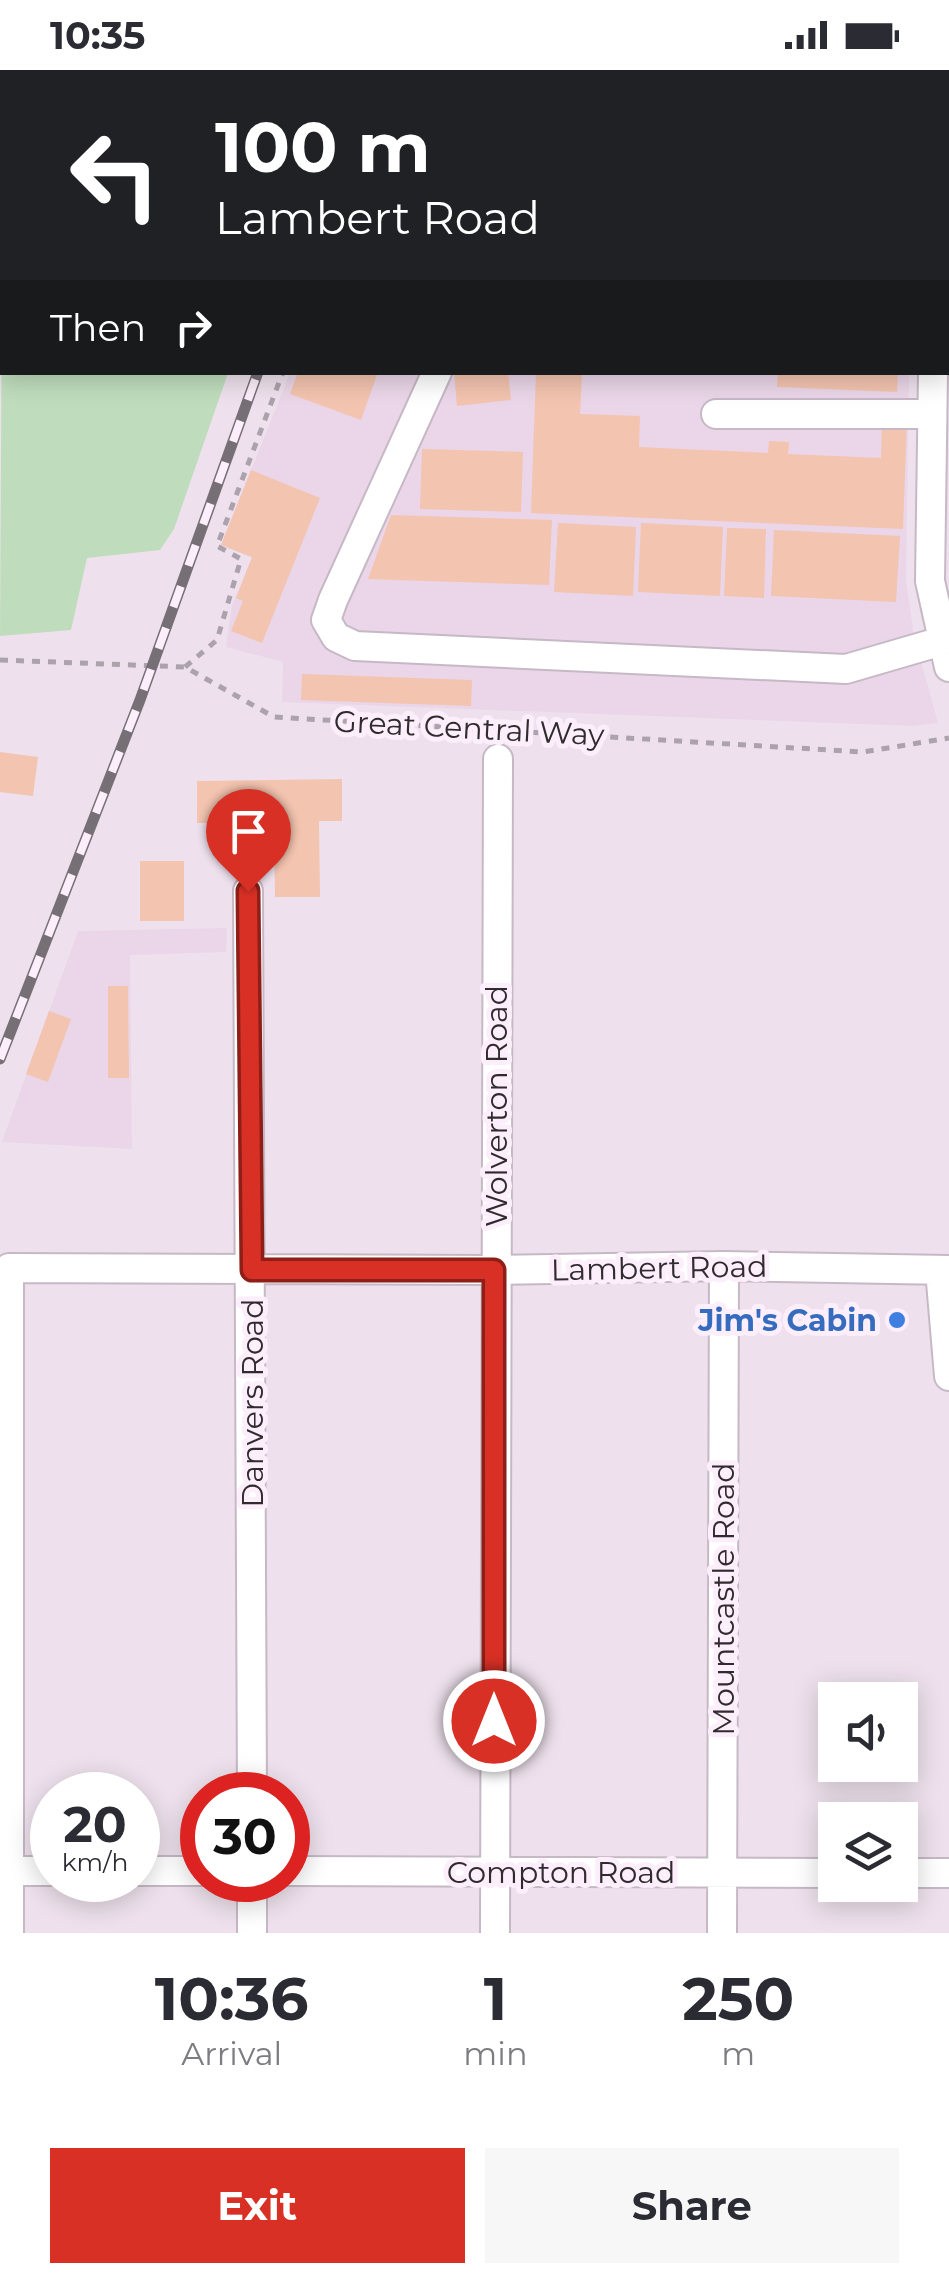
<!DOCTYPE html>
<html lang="en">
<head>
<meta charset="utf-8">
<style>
  body { margin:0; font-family:Montserrat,sans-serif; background:#f7f7f7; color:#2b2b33; height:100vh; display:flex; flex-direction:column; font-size:38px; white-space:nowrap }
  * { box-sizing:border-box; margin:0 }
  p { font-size:32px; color:#7c7c81 }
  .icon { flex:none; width:55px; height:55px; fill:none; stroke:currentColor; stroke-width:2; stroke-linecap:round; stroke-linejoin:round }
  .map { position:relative; height:1863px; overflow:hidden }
  .drawer { display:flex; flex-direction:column; background:#fff; flex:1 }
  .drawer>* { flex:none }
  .banner { position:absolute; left:0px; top:0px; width:950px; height:305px; box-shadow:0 5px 25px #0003; background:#202124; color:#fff; overflow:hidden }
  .tools { position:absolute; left:818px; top:1612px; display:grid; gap:20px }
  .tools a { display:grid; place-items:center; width:100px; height:100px; border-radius:0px; background:#fff; box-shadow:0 5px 25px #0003; font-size:50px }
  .speed { position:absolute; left:30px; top:1702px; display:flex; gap:20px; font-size:50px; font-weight:700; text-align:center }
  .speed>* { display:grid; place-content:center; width:130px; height:130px; border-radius:50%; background:#fff; box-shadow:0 5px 25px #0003; line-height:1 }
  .speed small { font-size:25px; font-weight:400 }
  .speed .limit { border:15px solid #d22; background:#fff; color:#111 }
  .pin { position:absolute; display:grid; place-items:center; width:85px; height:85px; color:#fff; margin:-102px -42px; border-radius:50% 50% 50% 0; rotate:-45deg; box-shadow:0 0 10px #0007 }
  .pin .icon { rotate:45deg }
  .me { position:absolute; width:110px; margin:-55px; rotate:0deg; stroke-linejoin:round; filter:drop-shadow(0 0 8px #0008) }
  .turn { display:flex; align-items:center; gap:35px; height:210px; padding:0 50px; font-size:45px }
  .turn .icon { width:130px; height:130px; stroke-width:2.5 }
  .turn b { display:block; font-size:70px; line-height:85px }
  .then { display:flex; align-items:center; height:95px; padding:0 50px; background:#0003; gap:20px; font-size:38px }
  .eta { display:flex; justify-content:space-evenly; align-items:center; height:170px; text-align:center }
  .eta b { font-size:60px; font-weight:700; line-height:70px }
  .action { display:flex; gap:20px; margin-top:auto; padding:20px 50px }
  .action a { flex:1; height:115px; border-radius:0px; background:#d93025; color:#fff; font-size:40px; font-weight:700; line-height:115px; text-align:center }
  .action a+a { background:#f7f7f7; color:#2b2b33 }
  .status { display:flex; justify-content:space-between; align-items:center; height:70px; padding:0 50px; background:#fff; direction:ltr }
  .status svg { height:28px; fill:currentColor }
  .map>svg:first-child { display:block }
  .built { fill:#ead6e8 }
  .green { fill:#bfddbd }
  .building { fill:#f3c4af }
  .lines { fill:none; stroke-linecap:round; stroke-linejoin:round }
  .minor-casing { stroke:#c6b9c5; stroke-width:32 }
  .path { stroke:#aca2ab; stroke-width:5; stroke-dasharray:8 8; stroke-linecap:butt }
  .minor { stroke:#fff; stroke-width:28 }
  .rail-casing { stroke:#776f76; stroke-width:11 }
  .rail { stroke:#fceefa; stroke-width:8; stroke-dasharray:22; stroke-linecap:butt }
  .route-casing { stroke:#8d1f18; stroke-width:25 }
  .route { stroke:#d93025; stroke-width:18 }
  .shop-dot { fill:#3f7fe0; stroke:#fceefa; stroke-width:4 }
  .labels { text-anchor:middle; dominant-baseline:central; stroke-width:10; stroke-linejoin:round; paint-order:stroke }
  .street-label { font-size:30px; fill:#302b2f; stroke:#fceefa }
  .shop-label { font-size:30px; font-weight:bold; fill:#366cbe; stroke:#fceefa; text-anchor:end }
</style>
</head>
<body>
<div class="status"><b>10:35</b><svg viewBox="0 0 49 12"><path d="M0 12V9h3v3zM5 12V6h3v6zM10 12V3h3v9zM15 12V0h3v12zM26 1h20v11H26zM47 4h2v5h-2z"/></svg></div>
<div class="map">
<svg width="949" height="1863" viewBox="0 0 949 1863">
  <rect width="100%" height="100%" fill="#eee1ed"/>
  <path class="built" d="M 290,303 L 909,303 L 906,509 L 914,566 L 938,653 L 912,656 L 282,632 L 283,592 L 226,577 L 232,535 L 252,488 L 221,475 Z
    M 227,858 L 226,882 L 130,885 L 132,1079 L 2,1072 L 78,861 Z"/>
  <path class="green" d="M 2,201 L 2,302 L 228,303 L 174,459 L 160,480 L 87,488 L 71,560 L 0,566 Z"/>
  <path class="building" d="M 298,302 L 378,302 L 361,350 L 290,324 Z
    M 454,302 L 508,302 L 511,330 L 457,336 Z
    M 536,302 L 582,302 L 580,344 L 640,346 L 639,377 L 768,383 L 769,371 L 789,372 L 788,384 L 881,388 L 882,350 L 907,351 L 903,459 L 531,443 Z
    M 778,302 L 898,302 L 897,322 L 777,317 Z
    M 422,379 L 523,382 L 521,442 L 420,439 Z
    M 251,400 L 320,428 L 262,573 L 231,561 L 243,531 L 236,528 L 252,487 L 221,475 Z
    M 391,445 L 552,450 L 549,515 L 368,509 Z
    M 558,453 L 636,457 L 633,526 L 554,522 Z
    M 641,453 L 723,457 L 720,526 L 638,522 Z
    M 727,458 L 766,459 L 764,528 L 724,526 Z
    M 774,460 L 900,466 L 896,532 L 771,526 Z
    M 302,604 L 472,610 L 471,636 L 301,630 Z
    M 0,682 L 38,687 L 33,726 L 0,722 Z
    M 342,709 L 342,751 L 319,751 L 320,827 L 275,827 L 274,752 L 197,753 L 197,711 Z
    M 140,791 L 184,791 L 184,851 L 140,851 Z
    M 108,916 L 128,916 L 129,1008 L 108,1008 Z
    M 49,941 L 71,949 L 48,1012 L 26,1004 Z"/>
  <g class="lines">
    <g class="minor-casing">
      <path id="minor" d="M 66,2 L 67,0
        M 0,36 L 2,36
        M 948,208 L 949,208
        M 437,302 L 333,530 L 326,550 L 336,567 L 355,576 L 846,599 L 942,571
        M 933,302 L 930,511 L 949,597
        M 716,344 L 931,344
        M 248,821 L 252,1725
        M 940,1200 L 949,1306
        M 10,1801 L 52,1801
        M 138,1801 L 202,1801
        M 288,1801 L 835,1803
        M 900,1803 L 949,1803
        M 9,1863 L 9,1198 L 495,1200 L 724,1196 L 949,1200
        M 252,1863 L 252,1810
        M 495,1863 L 498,689
        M 722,1863 L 724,1196"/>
    </g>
    <path class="path" d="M 404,2 L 405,0
      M 0,590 L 185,597 L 274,647 L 863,682 L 949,668
      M 185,597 L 217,570 L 241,489 L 217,476 L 283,302"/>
    <use href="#minor" class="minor"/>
    <g class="rail-casing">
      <path id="rail" d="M 359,2 L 360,0
        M 0,989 L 140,630 L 258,302"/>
    </g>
    <use href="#rail" class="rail"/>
  </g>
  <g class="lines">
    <g class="route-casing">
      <path id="route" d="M 248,821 L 252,1200 L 494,1200 L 494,1651"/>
    </g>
    <use href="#route" class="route"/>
  </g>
  <circle class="shop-dot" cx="897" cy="1250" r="10"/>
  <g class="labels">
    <g class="street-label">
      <text transform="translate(469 658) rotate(3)">Great Central Way</text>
      <text transform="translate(496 1036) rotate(-90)">Wolverton Road</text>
      <text transform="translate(659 1198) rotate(-1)">Lambert Road</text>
      <text transform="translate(252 1333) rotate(-90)">Danvers Road</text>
      <text transform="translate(723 1529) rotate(-90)">Mountcastle Road</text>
      <text x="561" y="1802">Compton Road</text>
    </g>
    <g class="shop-label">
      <text x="877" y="1250">Jim's Cabin</text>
    </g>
  </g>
</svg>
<div class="tools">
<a><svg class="icon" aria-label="sound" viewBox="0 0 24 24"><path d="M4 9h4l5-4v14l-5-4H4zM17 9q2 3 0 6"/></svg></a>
<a><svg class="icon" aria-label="layers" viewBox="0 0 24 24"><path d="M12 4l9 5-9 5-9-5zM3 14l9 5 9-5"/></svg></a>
</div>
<div class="speed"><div>20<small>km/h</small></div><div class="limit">30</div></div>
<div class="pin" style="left:248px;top:821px;background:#d93025"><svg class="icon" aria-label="arrive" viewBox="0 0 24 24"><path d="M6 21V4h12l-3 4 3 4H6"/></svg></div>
<svg class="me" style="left:494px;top:1651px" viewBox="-20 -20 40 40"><circle r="17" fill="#d93025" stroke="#fff" stroke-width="3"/><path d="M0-11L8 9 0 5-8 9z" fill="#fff"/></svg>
<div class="banner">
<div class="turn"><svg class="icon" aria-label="left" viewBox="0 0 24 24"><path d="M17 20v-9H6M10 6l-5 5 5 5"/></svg><div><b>100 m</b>Lambert Road</div></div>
<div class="then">Then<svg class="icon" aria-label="right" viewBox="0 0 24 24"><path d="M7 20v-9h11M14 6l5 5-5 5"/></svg></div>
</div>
</div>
<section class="drawer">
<div class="eta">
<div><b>10:36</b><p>Arrival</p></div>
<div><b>1</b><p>min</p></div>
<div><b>250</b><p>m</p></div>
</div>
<div class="action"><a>Exit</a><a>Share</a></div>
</section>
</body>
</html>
